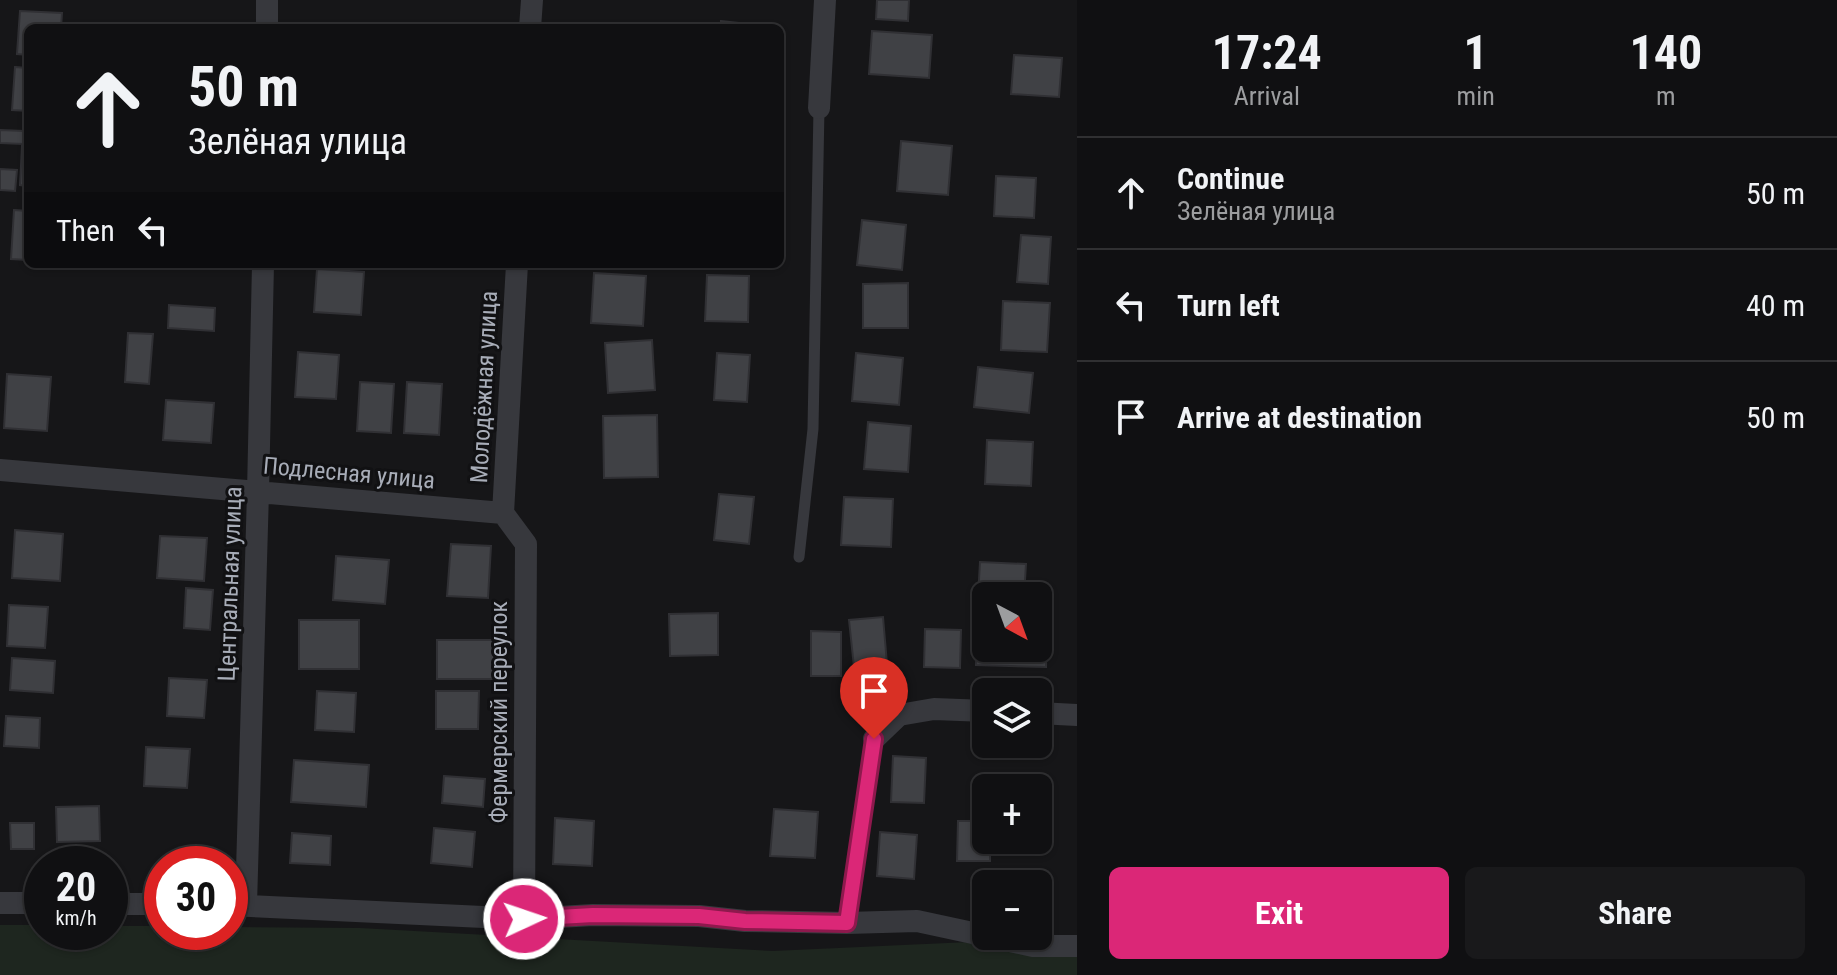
<!DOCTYPE html>
<html lang="en">
<head>
<meta charset="utf-8">
<style>
  body { margin:0; font-family:"Roboto Condensed",sans-serif; background:#19191b; color:#f1f3f6; height:100vh; display:flex; flex-direction:column; font-size:30px; white-space:nowrap }
  * { box-sizing:border-box; margin:0 }
  p { font-size:26px; color:#9c9d9f }
  .icon { flex:none; width:44px; height:44px; fill:none; stroke:currentColor; stroke-width:2; stroke-linecap:round; stroke-linejoin:round }
  .map { position:relative; flex:1; overflow:hidden }
  .panel { display:flex; flex-direction:column; background:#101012; width:760px }
  .panel>* { flex:none }
  .banner { position:absolute; left:24px; top:24px; width:760px; height:244px; border-radius:12px; box-shadow:0 2px 6px #0004,0 0 0 2px #303032; background:#101012; color:#f1f3f6; overflow:hidden }
  .needle { width:52px; rotate:139deg }
  .controls { position:absolute; left:972px; top:582px; display:grid; gap:16px }
  .controls a { display:grid; place-items:center; width:80px; height:80px; border-radius:12px; background:#101012; box-shadow:0 2px 6px #0004,0 0 0 2px #303032; font-size:40px }
  .speed { position:absolute; left:24px; top:846px; display:flex; gap:16px; font-size:40px; font-weight:700; text-align:center }
  .speed>* { display:grid; place-content:center; width:104px; height:104px; border-radius:50%; background:#101012; box-shadow:0 2px 6px #0004,0 0 0 2px #303032; line-height:1 }
  .speed small { font-size:20px; font-weight:400 }
  .speed .limit { border:12px solid #d22; background:#fff; color:#111 }
  .pin { position:absolute; display:grid; place-items:center; width:68px; height:68px; color:#fff; margin:-82px -34px; border-radius:50% 50% 50% 0; rotate:-45deg; box-shadow:0 0 8px #0007 }
  .pin .icon { rotate:45deg }
  .me { position:absolute; width:88px; margin:-44px; rotate:87deg; stroke-linejoin:round; filter:drop-shadow(0 0 6px #0008) }
  .turn { display:flex; align-items:center; gap:28px; height:168px; padding:0 32px; font-size:36px }
  .turn .icon { width:104px; height:104px; stroke-width:2.5 }
  .turn b { display:block; font-size:56px; line-height:68px }
  .then { display:flex; align-items:center; height:76px; padding:0 32px; background:#0003; gap:16px; font-size:30px }
  .eta { display:flex; justify-content:space-evenly; align-items:center; height:136px; text-align:center }
  .eta b { font-size:48px; font-weight:700; line-height:56px }
  .button { display:flex; gap:16px; margin-top:auto; padding:16px 32px }
  .button a { flex:1; height:92px; border-radius:12px; background:#db2777; color:#fff; font-size:32px; font-weight:700; line-height:92px; text-align:center }
  .button a+a { background:#19191b; color:#f1f3f6 }
  ul { padding:0; list-style:none }
  li { display:flex; align-items:center; gap:24px; height:112px; padding:0 32px; border-top:2px solid #303032 }
  li div { flex:1 }
  li b { display:block; font-size:30px }
  li em { font-style:normal }
  main { display:flex; flex:1; min-height:0 }
  .map>svg:first-child { display:block }
  .green { fill:#1e261f }
  .building { fill:#404145; stroke:#303034; stroke-width:2 }
  .lines { fill:none; stroke-linecap:round; stroke-linejoin:round }
  .service { stroke:#37383d; stroke-width:11 }
  .minor { stroke:#37383d; stroke-width:22 }
  .route-casing { stroke:#8e194d; stroke-width:20 }
  .route { stroke:#db2777; stroke-width:14 }
  .labels { text-anchor:middle; dominant-baseline:central; stroke-width:6; stroke-linejoin:round; paint-order:stroke }
  .street-label { font-size:24px; fill:#a8adb8; stroke:#111113 }
</style>
</head>
<body>
<main>
<div class="map">
<svg width="1077" height="975" viewBox="0 0 1077 975">
  <rect width="100%" height="100%" fill="#161618"/>
  <path class="green" d="M 0,925 L 42,925 L 42,932 L 110,932 L 110,926 L 162,926 L 162,932 L 230,932 L 230,927 L 360,928 L 773,951 L 1077,937 L 1077,975 L 0,975 Z"/>
  <path class="building" d="M 877,0 L 909,0 L 908,21 L 876,19 Z
    M 20,11 L 62,13 L 61,28 L 28,28 L 28,55 L 17,54 Z
    M 721,21 L 767,26 L 767,28 L 721,28 Z
    M 872,31 L 932,35 L 929,78 L 869,74 Z
    M 1014,55 L 1062,58 L 1059,97 L 1011,94 Z
    M 15,67 L 28,68 L 28,111 L 12,110 Z
    M 0,130 L 24,131 L 23,144 L 0,143 Z
    M 901,141 L 952,146 L 948,195 L 897,191 Z
    M 22,146 L 28,147 L 28,186 L 20,185 Z
    M 0,169 L 17,170 L 15,191 L 0,190 Z
    M 996,176 L 1036,178 L 1034,218 L 994,216 Z
    M 14,210 L 28,211 L 28,260 L 11,259 Z
    M 862,220 L 906,225 L 902,270 L 857,265 Z
    M 1021,235 L 1051,237 L 1048,284 L 1017,282 Z
    M 133,264 L 187,264 L 187,268 L 133,266 Z
    M 317,269 L 364,272 L 361,315 L 314,312 Z
    M 594,273 L 646,276 L 643,326 L 591,323 Z
    M 707,275 L 749,276 L 748,322 L 705,321 Z
    M 908,283 L 908,328 L 863,328 L 863,284 Z
    M 1003,301 L 1050,303 L 1047,352 L 1001,350 Z
    M 169,305 L 215,308 L 214,331 L 168,328 Z
    M 128,333 L 153,334 L 149,384 L 125,382 Z
    M 652,340 L 655,390 L 608,393 L 605,343 Z
    M 298,352 L 339,355 L 336,399 L 295,397 Z
    M 717,353 L 750,355 L 747,402 L 714,400 Z
    M 856,353 L 903,358 L 899,405 L 852,401 Z
    M 978,367 L 1033,373 L 1029,413 L 974,407 Z
    M 7,374 L 51,377 L 47,431 L 4,428 Z
    M 360,382 L 394,384 L 391,433 L 357,431 Z
    M 407,382 L 442,384 L 439,435 L 404,433 Z
    M 166,400 L 214,403 L 211,443 L 163,440 Z
    M 657,415 L 658,477 L 604,478 L 603,416 Z
    M 868,422 L 911,426 L 908,472 L 864,469 Z
    M 987,440 L 1033,442 L 1031,486 L 985,484 Z
    M 719,494 L 754,497 L 749,544 L 714,540 Z
    M 844,497 L 893,499 L 891,547 L 841,545 Z
    M 15,530 L 63,534 L 60,581 L 12,578 Z
    M 160,536 L 207,538 L 204,581 L 157,578 Z
    M 451,544 L 491,546 L 488,598 L 447,596 Z
    M 336,556 L 389,560 L 385,604 L 333,600 Z
    M 980,562 L 1026,564 L 1024,596 L 986,596 L 986,616 L 977,615 Z
    M 186,588 L 213,590 L 210,630 L 184,628 Z
    M 9,605 L 48,607 L 45,648 L 7,646 Z
    M 718,613 L 718,655 L 670,656 L 669,614 Z
    M 883,617 L 887,664 L 854,667 L 849,620 Z
    M 299,620 L 359,620 L 359,669 L 299,669 Z
    M 925,629 L 961,630 L 960,668 L 924,667 Z
    M 811,631 L 841,632 L 841,676 L 811,676 Z
    M 977,633 L 986,634 L 986,648 L 1038,648 L 1038,635 L 1047,636 L 1046,667 L 976,665 Z
    M 437,640 L 494,640 L 494,679 L 437,679 Z
    M 12,658 L 55,661 L 53,693 L 10,690 Z
    M 169,678 L 207,680 L 204,718 L 167,716 Z
    M 317,691 L 356,693 L 354,732 L 315,730 Z
    M 436,691 L 479,691 L 478,729 L 436,729 Z
    M 6,716 L 40,718 L 39,748 L 4,746 Z
    M 146,747 L 190,749 L 187,788 L 144,786 Z
    M 893,756 L 926,758 L 924,803 L 891,802 Z
    M 294,760 L 369,765 L 366,807 L 291,802 Z
    M 444,776 L 485,779 L 483,807 L 442,803 Z
    M 99,806 L 100,841 L 57,842 L 56,807 Z
    M 774,809 L 818,812 L 815,858 L 770,856 Z
    M 555,818 L 594,821 L 592,866 L 553,864 Z
    M 958,821 L 986,821 L 986,840 L 990,840 L 990,861 L 957,861 Z
    M 10,823 L 34,823 L 34,849 L 11,849 Z
    M 434,828 L 475,832 L 472,867 L 431,863 Z
    M 880,832 L 917,835 L 914,879 L 877,876 Z
    M 292,833 L 331,836 L 330,865 L 290,863 Z"/>
  <g class="lines">
    <path class="service" d="M 799,557 L 813,429 L 819,108
      M 847,923 L 874,739"/>
    <path class="minor" d="M 267,28 L 267,0
      M 530,28 L 532,0
      M 819,108 L 825,0
      M 0,470 L 503,513
      M 503,513 L 526,544 L 524,919
      M 503,513 L 517,264
      M 1038,713 L 1077,715
      M 874,739 L 899,715 L 934,709 L 986,711
      M 0,903 L 42,903
      M 110,904 L 162,904
      M 230,905 L 524,919 L 593,915 L 699,916 L 745,921 L 847,923 L 917,921 L 1033,946 L 1077,946
      M 246,905 L 258,492 L 263,264"/>
  </g>
  <g class="lines">
    <g class="route-casing">
      <path id="route" d="M 524,919 L 593,915 L 699,916 L 745,921 L 847,923 L 874,739"/>
    </g>
    <use href="#route" class="route"/>
  </g>
  <g class="labels">
    <g class="street-label">
      <text transform="translate(484 387) rotate(-87)">Молодёжная улица</text>
      <text transform="translate(349 473) rotate(5)">Подлесная улица</text>
      <text transform="translate(230 584) rotate(-88)">Центральная улица</text>
      <text transform="translate(499 712) rotate(-90)">Фермерский переулок</text>
    </g>
  </g>
</svg>
<div class="controls">
<a><svg class="needle" viewBox="-14 -14 28 28"><path d="M0-13l5 13h-10z" fill="#e53935"/><path d="M0 13l5-13h-10z" fill="#9c9d9f"/></svg></a>
<a><svg class="icon" aria-label="layers" viewBox="0 0 24 24"><path d="M12 4l9 5-9 5-9-5zM3 14l9 5 9-5"/></svg></a>
<a>+</a>
<a>−</a>
</div>
<div class="speed"><div>20<small>km/h</small></div><div class="limit">30</div></div>
<div class="pin" style="left:874px;top:739px;background:#d93025"><svg class="icon" aria-label="arrive" viewBox="0 0 24 24"><path d="M6 21V4h12l-3 4 3 4H6"/></svg></div>
<svg class="me" style="left:524px;top:919px" viewBox="-20 -20 40 40"><circle r="17" fill="#db2777" stroke="#fff" stroke-width="3"/><path d="M0-11L8 9 0 5-8 9z" fill="#fff"/></svg>
<div class="banner">
<div class="turn"><svg class="icon" aria-label="ahead" viewBox="0 0 24 24"><path d="M12 20V5M6 11l6-6 6 6"/></svg><div><b>50 m</b>Зелёная улица</div></div>
<div class="then">Then<svg class="icon" aria-label="left" viewBox="0 0 24 24"><path d="M17 20v-9H6M10 6l-5 5 5 5"/></svg></div>
</div>
</div>
<section class="panel">
<div class="eta">
<div><b>17:24</b><p>Arrival</p></div>
<div><b>1</b><p>min</p></div>
<div><b>140</b><p>m</p></div>
</div>
<ul>
<li><svg class="icon" aria-label="ahead" viewBox="0 0 24 24"><path d="M12 20V5M6 11l6-6 6 6"/></svg><div><b>Continue</b><p>Зелёная улица</p></div><em>50 m</em></li>
<li><svg class="icon" aria-label="left" viewBox="0 0 24 24"><path d="M17 20v-9H6M10 6l-5 5 5 5"/></svg><div><b>Turn left</b></div><em>40 m</em></li>
<li><svg class="icon" aria-label="arrive" viewBox="0 0 24 24"><path d="M6 21V4h12l-3 4 3 4H6"/></svg><div><b>Arrive at destination</b></div><em>50 m</em></li>
</ul>
<div class="button"><a>Exit</a><a>Share</a></div>
</section>
</main>
</body>
</html>
